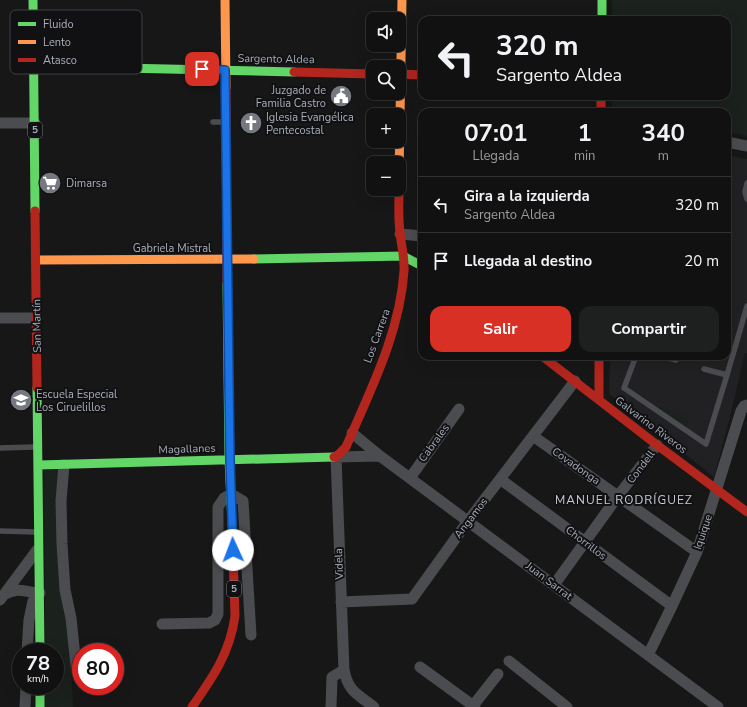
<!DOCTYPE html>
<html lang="es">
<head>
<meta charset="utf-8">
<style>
  body { margin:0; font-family:"Nunito Sans",sans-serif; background:#1e1f1f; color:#f1f3f6; height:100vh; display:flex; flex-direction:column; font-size:15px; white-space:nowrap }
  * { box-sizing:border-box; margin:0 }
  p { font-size:13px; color:#9c9d9f }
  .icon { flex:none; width:22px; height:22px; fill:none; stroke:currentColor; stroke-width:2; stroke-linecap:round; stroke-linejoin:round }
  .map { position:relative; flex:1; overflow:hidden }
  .drawer { position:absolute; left:418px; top:108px; width:313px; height:252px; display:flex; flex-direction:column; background:#111; border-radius:12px; box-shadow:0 4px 16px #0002,0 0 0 1px #303131 }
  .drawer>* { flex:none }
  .hud { position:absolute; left:418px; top:16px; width:313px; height:84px; border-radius:12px; box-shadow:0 4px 16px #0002,0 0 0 1px #303131; background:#111; color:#f1f3f6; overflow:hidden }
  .tools { position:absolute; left:366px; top:12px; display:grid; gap:8px }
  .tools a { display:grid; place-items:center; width:40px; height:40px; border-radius:8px; background:#111; box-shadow:0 4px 16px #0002,0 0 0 1px #303131; font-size:20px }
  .speed { position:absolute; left:12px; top:643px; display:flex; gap:8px; font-size:20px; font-weight:700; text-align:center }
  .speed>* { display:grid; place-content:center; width:52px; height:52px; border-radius:50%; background:#111; box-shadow:0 4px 16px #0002,0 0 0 1px #303131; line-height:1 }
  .speed small { font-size:10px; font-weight:400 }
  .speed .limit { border:6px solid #d22; background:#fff; color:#111 }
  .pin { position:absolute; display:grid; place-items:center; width:34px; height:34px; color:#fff; margin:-17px; border-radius:8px; box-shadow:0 2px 6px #0006 }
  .me { position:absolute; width:44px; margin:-22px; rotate:358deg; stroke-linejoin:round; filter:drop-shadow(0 0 3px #0008) }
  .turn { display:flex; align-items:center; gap:14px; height:84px; padding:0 12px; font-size:18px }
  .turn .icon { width:52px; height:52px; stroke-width:2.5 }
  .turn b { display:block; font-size:28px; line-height:34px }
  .eta { display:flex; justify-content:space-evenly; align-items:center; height:68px; text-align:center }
  .eta b { font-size:24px; font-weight:700; line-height:28px }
  .primary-button { display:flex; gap:8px; margin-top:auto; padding:8px 12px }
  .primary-button a { flex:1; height:46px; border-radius:12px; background:#d93025; color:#fff; font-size:16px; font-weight:700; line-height:46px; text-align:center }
  .primary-button a+a { background:#1e1f1f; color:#f1f3f6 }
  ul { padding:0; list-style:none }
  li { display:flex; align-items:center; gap:12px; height:56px; padding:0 12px; border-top:1px solid #303131 }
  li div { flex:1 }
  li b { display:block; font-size:15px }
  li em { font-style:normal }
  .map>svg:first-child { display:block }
  .built { fill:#212124 }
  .green { fill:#1b211c }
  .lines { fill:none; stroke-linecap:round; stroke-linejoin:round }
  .lane { stroke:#4b4c50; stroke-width:5.5 }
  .street { stroke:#4b4c50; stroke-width:11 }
  .fast { stroke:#63d668; stroke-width:9 }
  .slow { stroke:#ff974d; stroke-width:9 }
  .jam { stroke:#b3261e; stroke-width:9 }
  .route-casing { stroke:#114b97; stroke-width:10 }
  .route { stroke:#1a73e8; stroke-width:7 }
  .labels { text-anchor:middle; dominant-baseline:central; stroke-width:4; stroke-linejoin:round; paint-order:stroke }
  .shield { fill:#111113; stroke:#7b7e86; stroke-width:1 }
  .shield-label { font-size:10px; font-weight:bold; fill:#a8adb8 }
  .street-label { font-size:11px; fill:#a8adb8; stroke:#111113 }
  .poi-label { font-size:11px; fill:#a8adb8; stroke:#111113; text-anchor:start }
  .neighbourhood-label { font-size:12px; letter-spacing:1px; fill:#c9ccd4; stroke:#111113 }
  .key { fill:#111113; stroke:#3e4045; stroke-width:1 }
  .key-label { font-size:11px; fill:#a8adb8 }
</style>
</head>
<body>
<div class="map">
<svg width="747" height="707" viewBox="0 0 747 707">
  <rect width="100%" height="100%" fill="#171717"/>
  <path class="built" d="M 727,155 L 747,159 L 747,353 L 745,353 L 729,421 L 714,477 L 609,394 L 610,356 L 727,356 Z"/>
  <path class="green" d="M 612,0 L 747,0 L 747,136 L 727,132 L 727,112 L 623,112 L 612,110 L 612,96 L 727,96 L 727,20 L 612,20 Z
    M 644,402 L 689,417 L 685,430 Z
    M 44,470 L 59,470 L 66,619 L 71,667 L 73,707 L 45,707 L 45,686 L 55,686 L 55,652 L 45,652 Z"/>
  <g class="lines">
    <path class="lane" d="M 213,122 L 223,122
      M 747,183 L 745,192 L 747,199
      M 636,356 L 624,388 L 706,444 L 727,375 L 704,369
      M 661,356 L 676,360
      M 727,375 L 747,306
      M 0,448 L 34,447
      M 0,531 L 36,532"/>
    <path class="street" d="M 0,123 L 35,123
      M 727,142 L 747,146
      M 400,234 L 422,236
      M 0,318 L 37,318
      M 352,433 L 380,456 L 718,707
      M 533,436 L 697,552
      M 64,465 L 61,501 L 62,544 L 65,590 L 71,618 L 76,666
      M 410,478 L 459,409
      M 500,479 L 672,606
      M 554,585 L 618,496 L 657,445
      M 5,594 C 21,586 25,593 40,593
      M 0,600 L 37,550
      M 341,602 L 412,599 L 468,521 L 575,381
      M 162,624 L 209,623 L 215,620 L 218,614 L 218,507 L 224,498 L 231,494 L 243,501 L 251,635
      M 27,652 L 29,620 L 33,601
      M 648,655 L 672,606 L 697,552 L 741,411 L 744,406 L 747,405
      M 509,661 L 567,707
      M 420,667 L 475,707
      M 25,707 L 26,686
      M 331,707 L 332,677 L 344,670
      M 374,707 C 357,694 348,691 344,670 L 336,457 L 380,456
      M 472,707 L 498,674"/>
    <path class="fast" d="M 33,0 L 35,211
      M 602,0 L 602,20
      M 34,66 L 294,72
      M 254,259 L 403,256 L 422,266
      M 227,284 L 229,459 L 232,524
      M 37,388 L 40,652
      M 39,465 L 334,457
      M 40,686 L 40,707"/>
    <path class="slow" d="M 225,0 L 226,88
      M 399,175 L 402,0
      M 36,260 L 254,259"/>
    <path class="jam" d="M 294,72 L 373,74
      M 399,74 L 422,75
      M 226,88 L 227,284
      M 601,96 L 601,112
      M 35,211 L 37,388
      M 542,356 L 657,445 L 747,512
      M 599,356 L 599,400
      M 334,457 L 336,457 L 346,447 C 370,391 400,333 404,271 C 405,258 401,245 400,232 C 398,218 399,203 399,189
      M 192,707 C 213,677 230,653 235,616 L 232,524"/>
  </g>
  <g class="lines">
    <g class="route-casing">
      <path id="route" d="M 202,69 L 225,70 L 230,459 L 233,550"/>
    </g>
    <use href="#route" class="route"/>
  </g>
  <defs>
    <g id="civic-disc" transform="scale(1.15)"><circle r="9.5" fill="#757880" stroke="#111113"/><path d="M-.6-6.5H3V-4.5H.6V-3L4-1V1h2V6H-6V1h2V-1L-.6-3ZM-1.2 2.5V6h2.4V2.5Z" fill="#fff"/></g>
    <g id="church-disc" transform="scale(1.15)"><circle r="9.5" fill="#757880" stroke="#111113"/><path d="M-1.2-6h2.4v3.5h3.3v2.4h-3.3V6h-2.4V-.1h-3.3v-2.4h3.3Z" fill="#fff"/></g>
    <g id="supermarket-disc" transform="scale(1.15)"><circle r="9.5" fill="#757880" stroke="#111113"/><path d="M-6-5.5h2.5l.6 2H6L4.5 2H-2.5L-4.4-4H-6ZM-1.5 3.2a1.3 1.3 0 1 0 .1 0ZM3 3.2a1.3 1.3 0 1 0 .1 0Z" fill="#fff"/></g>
    <g id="school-disc" transform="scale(1.15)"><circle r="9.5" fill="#757880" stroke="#111113"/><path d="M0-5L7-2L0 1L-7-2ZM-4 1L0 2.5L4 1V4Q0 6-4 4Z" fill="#fff"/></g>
  </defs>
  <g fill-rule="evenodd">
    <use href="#civic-disc" x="341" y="96"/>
    <use href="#church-disc" x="251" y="123"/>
    <use href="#supermarket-disc" x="50" y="183"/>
    <use href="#school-disc" x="21" y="400"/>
  </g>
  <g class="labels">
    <g class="shield">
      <rect x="28" y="122" width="14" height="16" rx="3"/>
      <rect x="227" y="581" width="14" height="16" rx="3"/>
    </g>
    <g class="shield-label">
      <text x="35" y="130">5</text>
      <text x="234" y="589">5</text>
    </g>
    <g class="street-label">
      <text transform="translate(276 59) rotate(1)">Sargento Aldea</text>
      <text x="172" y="248">Gabriela Mistral</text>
      <text transform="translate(37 326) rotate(-91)">San Martín</text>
      <text transform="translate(377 336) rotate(-70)">Los Carrera</text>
      <text transform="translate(651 425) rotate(37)">Galvarino Riveros</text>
      <text transform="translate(434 443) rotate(-54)">Cabrales</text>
      <text transform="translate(187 449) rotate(-2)">Magallanes</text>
      <text transform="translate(576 466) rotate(35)">Covadonga</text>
      <text transform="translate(641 467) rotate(-53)">Condell</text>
      <text transform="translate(471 518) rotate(-53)">Angamos</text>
      <text transform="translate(703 532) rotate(-71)">Iquique</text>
      <text transform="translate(586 543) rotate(37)">Chorrillos</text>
      <text transform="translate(339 564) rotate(-92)">Videla</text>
      <text transform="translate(549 581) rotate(37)">Juan Sarrat</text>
    </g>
    <g class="poi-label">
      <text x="326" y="90" text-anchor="end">Juzgado de<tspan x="326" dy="13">Familia Castro</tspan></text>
      <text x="266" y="117">Iglesia Evangélica<tspan x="266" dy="13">Pentecostal</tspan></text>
      <text x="66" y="183">Dimarsa</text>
      <text x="36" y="394">Escuela Especial<tspan x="36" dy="13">Los Ciruelillos</tspan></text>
    </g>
    <g class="neighbourhood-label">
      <text x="624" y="500">MANUEL RODRÍGUEZ</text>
    </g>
  </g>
  <rect x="10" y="10" width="132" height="64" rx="6" class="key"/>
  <rect x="18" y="22" width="18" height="4" fill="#63d668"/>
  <rect x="18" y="40" width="18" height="4" fill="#ff974d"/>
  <rect x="18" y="58" width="18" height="4" fill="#b3261e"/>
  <g class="key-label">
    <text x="43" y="28">Fluido</text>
    <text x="43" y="46">Lento</text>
    <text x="43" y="64">Atasco</text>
  </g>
</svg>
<div class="tools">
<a><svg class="icon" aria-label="sound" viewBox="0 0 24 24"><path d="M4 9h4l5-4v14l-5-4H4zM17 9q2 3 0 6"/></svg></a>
<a><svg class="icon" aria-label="search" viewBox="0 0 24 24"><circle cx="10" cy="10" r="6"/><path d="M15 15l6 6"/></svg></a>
<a>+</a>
<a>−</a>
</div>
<div class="speed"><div>78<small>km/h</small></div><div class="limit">80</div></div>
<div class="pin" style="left:202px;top:69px;background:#d93025"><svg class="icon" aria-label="arrive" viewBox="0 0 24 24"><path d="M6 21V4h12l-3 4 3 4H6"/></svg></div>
<svg class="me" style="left:233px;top:550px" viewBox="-20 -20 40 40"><circle r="19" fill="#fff"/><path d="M0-13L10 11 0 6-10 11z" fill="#1a73e8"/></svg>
<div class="hud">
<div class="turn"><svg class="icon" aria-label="left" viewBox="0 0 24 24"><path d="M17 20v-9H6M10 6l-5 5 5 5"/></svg><div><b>320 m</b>Sargento Aldea</div></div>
</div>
<section class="drawer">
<div class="eta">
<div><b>07:01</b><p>Llegada</p></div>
<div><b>1</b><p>min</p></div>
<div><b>340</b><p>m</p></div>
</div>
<ul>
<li><svg class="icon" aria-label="left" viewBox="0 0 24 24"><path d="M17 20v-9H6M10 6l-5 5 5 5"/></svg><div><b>Gira a la izquierda</b><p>Sargento Aldea</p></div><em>320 m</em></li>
<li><svg class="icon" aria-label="arrive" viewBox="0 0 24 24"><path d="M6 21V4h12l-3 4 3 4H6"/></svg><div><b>Llegada al destino</b></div><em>20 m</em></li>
</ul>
<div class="primary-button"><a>Salir</a><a>Compartir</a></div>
</section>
</div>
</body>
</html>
